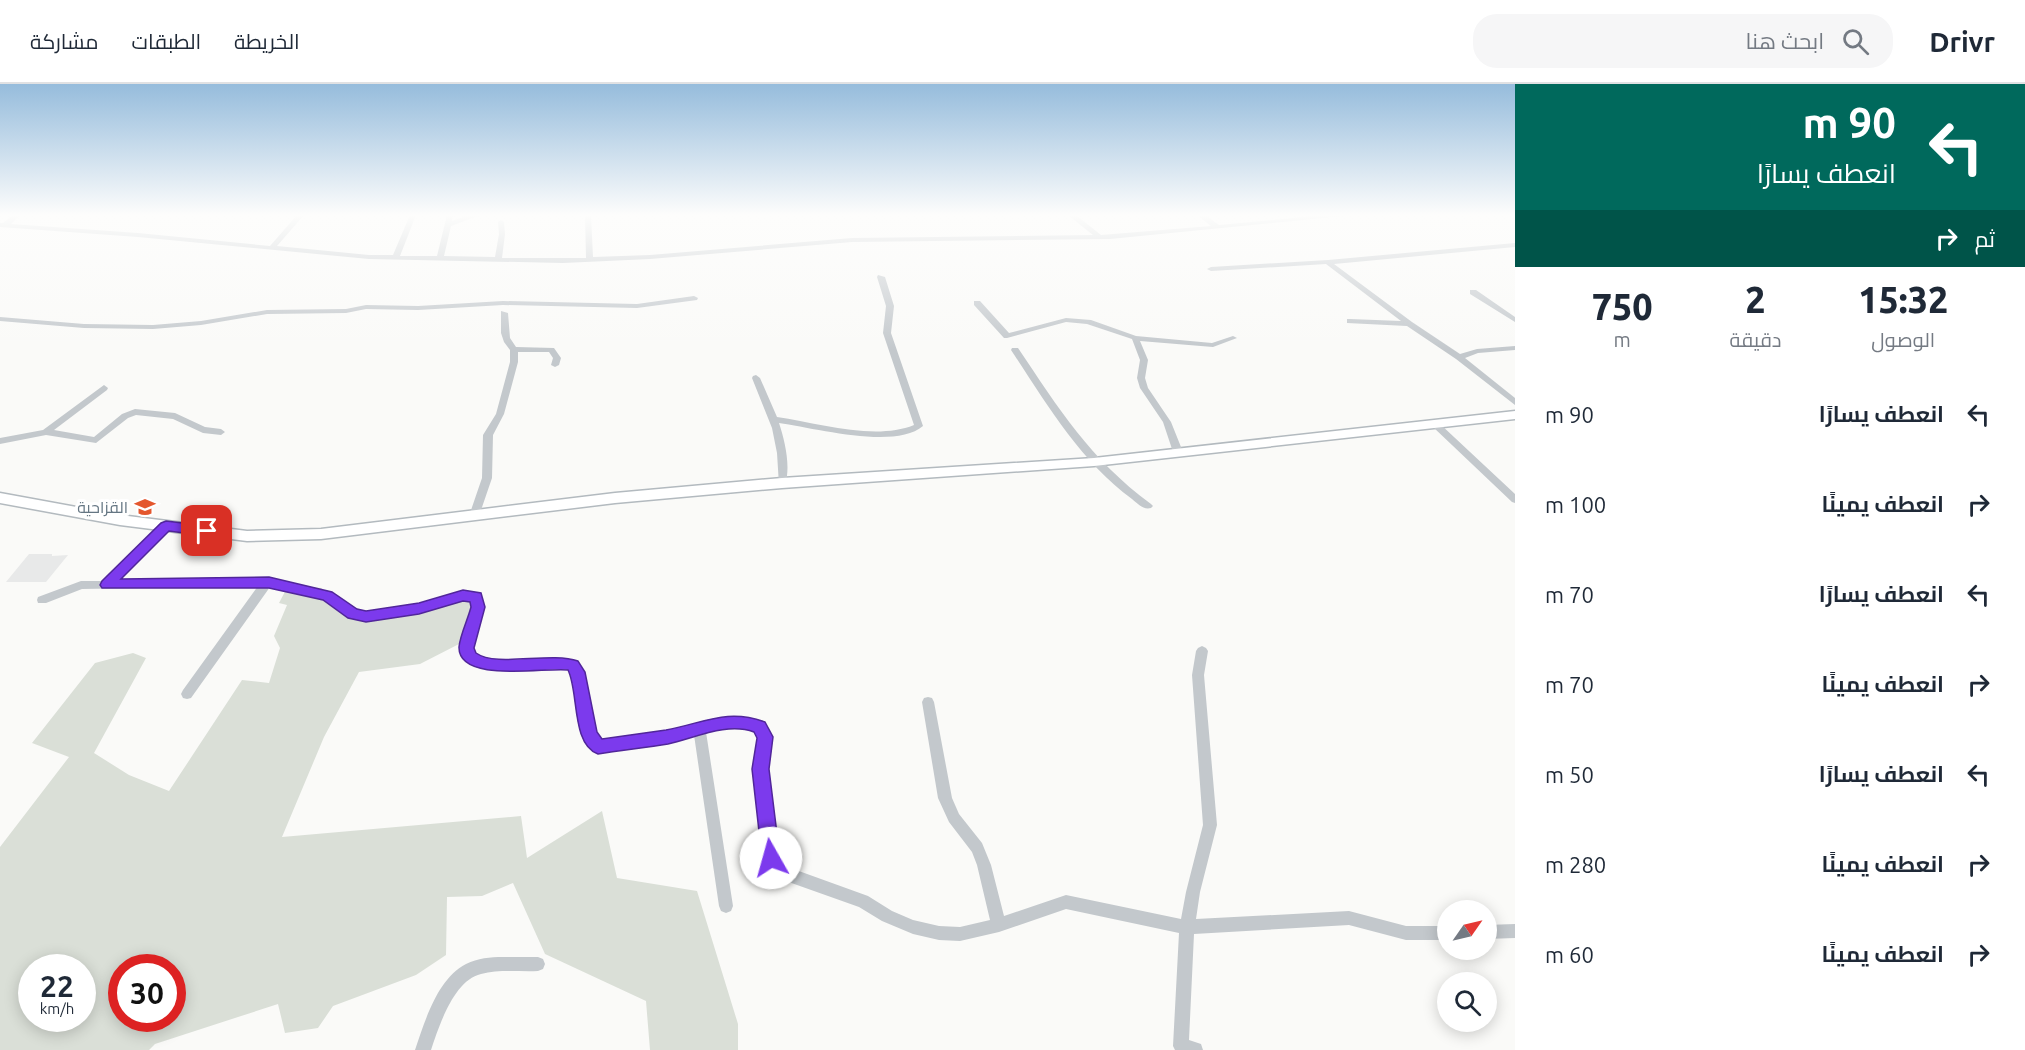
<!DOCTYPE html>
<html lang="ar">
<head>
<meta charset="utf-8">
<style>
  body { margin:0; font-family:Ubuntu,Cairo,sans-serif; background:#f6f6f7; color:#1f2937; direction:rtl; height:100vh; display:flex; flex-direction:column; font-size:22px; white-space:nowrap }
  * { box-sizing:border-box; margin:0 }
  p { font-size:20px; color:#747a83 }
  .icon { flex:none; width:33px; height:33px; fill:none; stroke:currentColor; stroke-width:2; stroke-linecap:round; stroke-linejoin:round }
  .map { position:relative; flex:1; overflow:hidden; direction:ltr }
  .panel { display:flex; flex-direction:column; background:#fff; width:510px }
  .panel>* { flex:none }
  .hud { background:#00695c; color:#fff; overflow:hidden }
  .needle { width:39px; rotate:56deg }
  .fabs { position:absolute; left:1437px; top:816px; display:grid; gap:12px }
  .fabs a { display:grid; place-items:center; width:60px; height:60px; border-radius:50%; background:#fff; box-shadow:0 3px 15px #0003; font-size:30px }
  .speed { position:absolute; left:18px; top:870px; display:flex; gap:12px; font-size:30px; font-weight:700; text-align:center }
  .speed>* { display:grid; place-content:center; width:78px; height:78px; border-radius:50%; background:#fff; box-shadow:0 3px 15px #0003; line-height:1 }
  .speed small { font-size:15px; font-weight:400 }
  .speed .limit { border:9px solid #d22; background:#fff; color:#111 }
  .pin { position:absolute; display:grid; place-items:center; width:51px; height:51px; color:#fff; margin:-26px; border-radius:12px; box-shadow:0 3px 9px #0006 }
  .me { position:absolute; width:66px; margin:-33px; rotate:353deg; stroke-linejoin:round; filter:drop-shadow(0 0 4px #0008) }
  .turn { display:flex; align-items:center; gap:21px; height:126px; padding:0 30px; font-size:27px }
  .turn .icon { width:78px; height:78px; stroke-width:2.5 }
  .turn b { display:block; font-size:42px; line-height:51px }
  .then { display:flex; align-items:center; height:57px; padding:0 30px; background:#0003; gap:12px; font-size:22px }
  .eta { display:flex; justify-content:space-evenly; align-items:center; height:102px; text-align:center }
  .eta b { font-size:36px; font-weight:800; line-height:42px }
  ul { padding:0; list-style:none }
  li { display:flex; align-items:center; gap:18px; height:90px; padding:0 30px }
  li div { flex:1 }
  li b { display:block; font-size:22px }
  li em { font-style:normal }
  header { display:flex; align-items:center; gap:36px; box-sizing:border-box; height:84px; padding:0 30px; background:#fff; border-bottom:2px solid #e0e1e3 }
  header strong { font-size:28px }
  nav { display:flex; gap:33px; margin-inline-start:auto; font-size:21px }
  .search { width:420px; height:54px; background:#f6f6f7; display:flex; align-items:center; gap:15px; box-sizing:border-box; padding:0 21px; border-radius:24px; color:#747a83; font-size:22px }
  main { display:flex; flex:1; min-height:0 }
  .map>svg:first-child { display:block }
  .built { fill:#e8e9e9 }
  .green { fill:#dadfd7; fill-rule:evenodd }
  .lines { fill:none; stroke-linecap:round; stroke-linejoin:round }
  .secondary-casing { stroke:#b3babf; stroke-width:3 }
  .street { fill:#c3c8cc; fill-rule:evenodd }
  .secondary { fill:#fff; fill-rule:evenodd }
  .route { fill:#7c3aed; stroke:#51269a; stroke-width:1.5 }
  .labels { text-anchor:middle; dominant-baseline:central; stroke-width:6; stroke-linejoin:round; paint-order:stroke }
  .poi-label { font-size:16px; fill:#657683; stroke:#fff; text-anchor:end }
</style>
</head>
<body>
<header>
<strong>Drivr</strong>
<div class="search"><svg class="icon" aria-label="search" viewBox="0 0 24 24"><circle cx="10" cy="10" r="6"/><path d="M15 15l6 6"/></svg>ابحث هنا</div>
<nav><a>الخريطة</a><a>الطبقات</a><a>مشاركة</a></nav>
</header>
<main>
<section class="panel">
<div class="hud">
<div class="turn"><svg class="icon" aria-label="left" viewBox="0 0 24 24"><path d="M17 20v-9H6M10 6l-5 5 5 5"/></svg><div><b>90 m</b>انعطف يسارًا</div></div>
<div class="then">ثم<svg class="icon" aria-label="right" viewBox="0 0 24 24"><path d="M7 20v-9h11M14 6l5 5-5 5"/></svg></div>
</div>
<div class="eta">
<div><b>15:32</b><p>الوصول</p></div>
<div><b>2</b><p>دقيقة</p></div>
<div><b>750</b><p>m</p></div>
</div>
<ul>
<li><svg class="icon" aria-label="left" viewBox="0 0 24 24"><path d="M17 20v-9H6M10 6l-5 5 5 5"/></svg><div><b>انعطف يسارًا</b></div><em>90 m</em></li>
<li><svg class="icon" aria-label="right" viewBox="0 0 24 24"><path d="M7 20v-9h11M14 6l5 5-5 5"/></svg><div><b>انعطف يمينًا</b></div><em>100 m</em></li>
<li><svg class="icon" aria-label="left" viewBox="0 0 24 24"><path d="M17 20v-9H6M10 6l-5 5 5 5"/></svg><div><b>انعطف يسارًا</b></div><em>70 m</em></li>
<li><svg class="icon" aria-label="right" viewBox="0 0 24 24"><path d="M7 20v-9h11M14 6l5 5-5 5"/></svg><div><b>انعطف يمينًا</b></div><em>70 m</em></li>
<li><svg class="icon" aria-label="left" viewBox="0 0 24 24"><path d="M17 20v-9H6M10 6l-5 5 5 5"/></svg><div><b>انعطف يسارًا</b></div><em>50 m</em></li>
<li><svg class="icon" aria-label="right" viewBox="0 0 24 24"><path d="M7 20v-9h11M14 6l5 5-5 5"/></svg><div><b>انعطف يمينًا</b></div><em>280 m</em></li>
<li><svg class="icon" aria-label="right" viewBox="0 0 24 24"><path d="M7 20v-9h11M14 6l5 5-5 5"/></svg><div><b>انعطف يمينًا</b></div><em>60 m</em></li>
</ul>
</section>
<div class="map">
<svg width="1515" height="966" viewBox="0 0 1515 966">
  <rect width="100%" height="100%" fill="#fafaf8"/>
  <path class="built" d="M 29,470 L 52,470 L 52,472 L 68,471 L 46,498 L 6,498 Z"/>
  <path class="green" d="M 288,502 L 322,504 L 319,509 C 380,546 407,531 470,511 L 475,536 L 461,559 L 420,580 L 359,588 L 324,653 L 282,753 L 521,732 L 527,774 L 602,727 L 617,794 L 697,807 L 738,940 L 738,966 L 650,966 L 646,917 L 545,870 L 513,799 L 482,812 L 447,813 L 446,871 L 416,891 L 333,922 L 318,944 L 285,949 L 278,920 L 155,960 L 149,966 L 0,966 L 0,763 L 69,673 L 32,659 L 95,579 L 133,569 L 146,574 L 94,669 L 129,691 L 169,707 L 242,596 L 269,599 L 280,564 L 274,552 L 287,521 L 279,519 ZM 32,884 L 82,884 L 82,934 L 32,934 ZM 122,884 L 172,884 L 172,934 L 122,934 Z"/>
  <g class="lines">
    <g class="secondary-casing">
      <path id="secondary" d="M 1515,327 L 1515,335 L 1094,382 L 782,404 L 615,419 L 321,455 L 247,457 L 120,441 L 0,419 L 0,409 L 120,431 L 247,447 L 321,445 L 615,409 L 782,394 L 1094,374 Z"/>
    </g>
    <path class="street" d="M 13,131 L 20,131 L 11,140 L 138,149 L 270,162 L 297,131 L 304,131 L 277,162 L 369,171 L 393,171 L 410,131 L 416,131 L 400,172 L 437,172 L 447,131 L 453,131 L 452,137 L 469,131 L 480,131 L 451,142 L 444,172 L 495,173 L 499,150 L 498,138 L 501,136 L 504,138 L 505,150 L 502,174 L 586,174 L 585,131 L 591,131 L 593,173 L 650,171 L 852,154 L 1093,151 L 1068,131 L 1076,131 L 1101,151 L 1211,142 L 1197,131 L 1205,131 L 1219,141 L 1324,131 L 1353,131 L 1110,155 L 852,158 L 650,175 L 563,179 L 369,175 L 138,153 L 0,143 L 0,139 L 3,139 Z
      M 1515,159 L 1515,163 L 1334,180 L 1412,238 L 1460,270 L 1477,265 L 1515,262 L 1515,266 L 1478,269 L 1465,274 L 1515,314 L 1515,321 L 1456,275 L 1407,242 L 1347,239 L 1347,235 L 1350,235 L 1401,237 L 1326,180 L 1211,187 L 1207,185 L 1211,183 L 1328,176 Z
      M 878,191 L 885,193 L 894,222 L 891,249 L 923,342 C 895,366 815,344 779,339 C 785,357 791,383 785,401 L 779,401 L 777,369 L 772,344 L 752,294 L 753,292 L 756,291 L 760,294 L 777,333 C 818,339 875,357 914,341 L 883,249 L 886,222 L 877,193 Z
      M 1470,206 L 1476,206 L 1515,233 L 1515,238 L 1470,210 Z
      M 694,212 L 698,214 L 697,216 L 637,224 L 503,221 L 418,226 L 366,225 L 346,229 L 267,230 L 201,241 L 153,245 L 84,244 L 0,237 L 0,233 L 84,240 L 153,241 L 201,237 L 267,226 L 346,225 L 366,221 L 418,222 L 503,217 L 637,220 Z
      M 974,217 L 980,217 L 1009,249 L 1066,234 L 1091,236 L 1136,252 L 1212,259 L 1233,252 L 1237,254 L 1213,263 L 1140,257 L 1148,276 L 1145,294 L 1148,304 L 1171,338 L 1183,368 L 1178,371 L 1173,368 L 1163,338 L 1140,304 L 1137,294 L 1140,276 L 1132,255 L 1087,240 L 1066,238 L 1007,254 L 1004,254 L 974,221 Z
      M 501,227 L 508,229 L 510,254 L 516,263 L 554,264 L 561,274 L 559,281 L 555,283 L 551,281 L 553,274 L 549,268 L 518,268 L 518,278 L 504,330 L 493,351 L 492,394 L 479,432 L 474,435 L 469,432 L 482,394 L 483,351 L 496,330 L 510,278 L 510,266 L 504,258 L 501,249 Z
      M 1012,264 L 1018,264 C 1059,325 1090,375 1151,420 L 1153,422 L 1151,424 C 1143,426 1138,420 1132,415 C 1080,377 1046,319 1011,266 Z
      M 104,301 L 108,304 L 107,306 L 54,346 L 94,353 L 122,330 L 135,325 L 175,329 L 205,343 L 221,345 L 225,348 L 221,351 L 203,349 L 173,335 L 136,331 L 128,334 L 96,359 L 46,351 L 0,360 L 0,354 L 43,346 Z
      M 1436,338 L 1439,339 L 1515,410 L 1515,419 L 1512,418 L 1433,343 L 1433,339 Z
      M 166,438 L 171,442 L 170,445 L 118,496 L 267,494 L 331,508 L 356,526 L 366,529 L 419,520 L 470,507 L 480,510 C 491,534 468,549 475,569 C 506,588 546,567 577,578 L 583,588 L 595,649 L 601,657 L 668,647 L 699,638 L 702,639 C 727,632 739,630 764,639 L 771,653 L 766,685 L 778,772 L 785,782 L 868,812 L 892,827 L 913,836 L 939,842 L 960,843 L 990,836 L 977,781 L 972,768 L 949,738 L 938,714 L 922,618 L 924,614 L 928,613 L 932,614 L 934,618 L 952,714 L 959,730 L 982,759 L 991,781 L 1004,832 L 1066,811 L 1181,835 L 1186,808 L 1203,741 L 1192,591 L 1196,567 L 1198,564 L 1202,562 L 1206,564 L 1208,567 L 1204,591 L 1217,741 L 1200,808 L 1196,835 L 1349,827 L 1406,842 L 1448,842 L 1448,856 L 1406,856 L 1349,841 L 1194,850 L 1189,956 L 1201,960 L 1203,966 L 1175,966 L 1173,962 L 1179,849 L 1066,825 L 999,848 L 960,857 L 939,856 L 913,850 L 882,837 L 859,823 L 783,796 L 775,792 L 764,774 L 754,685 L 759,653 L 756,647 C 739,640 723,644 706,648 L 733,822 L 731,827 L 726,829 L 721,827 L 719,822 L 694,651 L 668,657 L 598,669 C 578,661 575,608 571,589 L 569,585 C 546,581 467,600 462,565 C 459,549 476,535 471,516 L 419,528 L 366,537 L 349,533 L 324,514 L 270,503 L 191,614 L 187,615 L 183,614 L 181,610 L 183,606 L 258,502 L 82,505 L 46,519 L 38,519 L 37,516 L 38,513 L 81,497 L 105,497 L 162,439 Z
      M 1515,840 L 1515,854 L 1486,855 L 1486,841 Z
      M 503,873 L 538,873 L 543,875 L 545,880 L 543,885 L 538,887 C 520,888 499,885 481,890 C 454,896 439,942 431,966 L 415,966 C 425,937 437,895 466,880 C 478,874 490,873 503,873 Z"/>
    <use href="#secondary" class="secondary"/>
  </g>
  <linearGradient id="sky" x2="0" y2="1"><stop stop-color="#96bcdc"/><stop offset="0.49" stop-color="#fdfdfc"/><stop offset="1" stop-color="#fdfdfc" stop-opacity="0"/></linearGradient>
  <rect width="1515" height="267" fill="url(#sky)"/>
  <path class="route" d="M 166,437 L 207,442 L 213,447 L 207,452 L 169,447 L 121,495 L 269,493 L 332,508 L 357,525 L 366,527 L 419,519 L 463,506 L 481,509 L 485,523 L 474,564 L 476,569 C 497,584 550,567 578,577 L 585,588 L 597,648 L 602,655 C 623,652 645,649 666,646 C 704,639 727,624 765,638 L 773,653 L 769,685 L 780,774 L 777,780 L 771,783 L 764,780 L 762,774 L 752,685 L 757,654 L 754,648 C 727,638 695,654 668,660 C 645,664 621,666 598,670 C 571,660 579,608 568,586 C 546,583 458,600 459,563 C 460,551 468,535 471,523 L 470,518 L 463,517 L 419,530 L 366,538 L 348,534 L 323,516 L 269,504 L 102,504 L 100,501 L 102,497 L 161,439 Z"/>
  <defs>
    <g id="school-bare" transform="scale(1.62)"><path d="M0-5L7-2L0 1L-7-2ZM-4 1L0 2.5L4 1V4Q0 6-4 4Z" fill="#e4572e" stroke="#fff" stroke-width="2.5" paint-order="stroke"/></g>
  </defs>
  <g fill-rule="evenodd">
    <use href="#school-bare" x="145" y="423"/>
  </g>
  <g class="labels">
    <g class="poi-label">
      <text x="128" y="423">القزاحية</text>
    </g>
  </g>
</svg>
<div class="fabs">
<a><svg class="needle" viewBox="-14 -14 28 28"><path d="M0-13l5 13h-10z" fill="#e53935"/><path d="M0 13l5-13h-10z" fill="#747a83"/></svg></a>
<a><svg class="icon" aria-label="search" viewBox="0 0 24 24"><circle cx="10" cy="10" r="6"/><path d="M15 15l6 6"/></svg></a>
</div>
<div class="speed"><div>22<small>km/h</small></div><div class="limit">30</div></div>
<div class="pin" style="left:207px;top:447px;background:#d93025"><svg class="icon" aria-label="arrive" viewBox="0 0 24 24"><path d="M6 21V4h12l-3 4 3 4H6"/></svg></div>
<svg class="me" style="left:771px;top:774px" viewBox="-20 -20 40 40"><circle r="19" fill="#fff"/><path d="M0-13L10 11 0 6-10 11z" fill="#7c3aed"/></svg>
</div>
</main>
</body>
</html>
